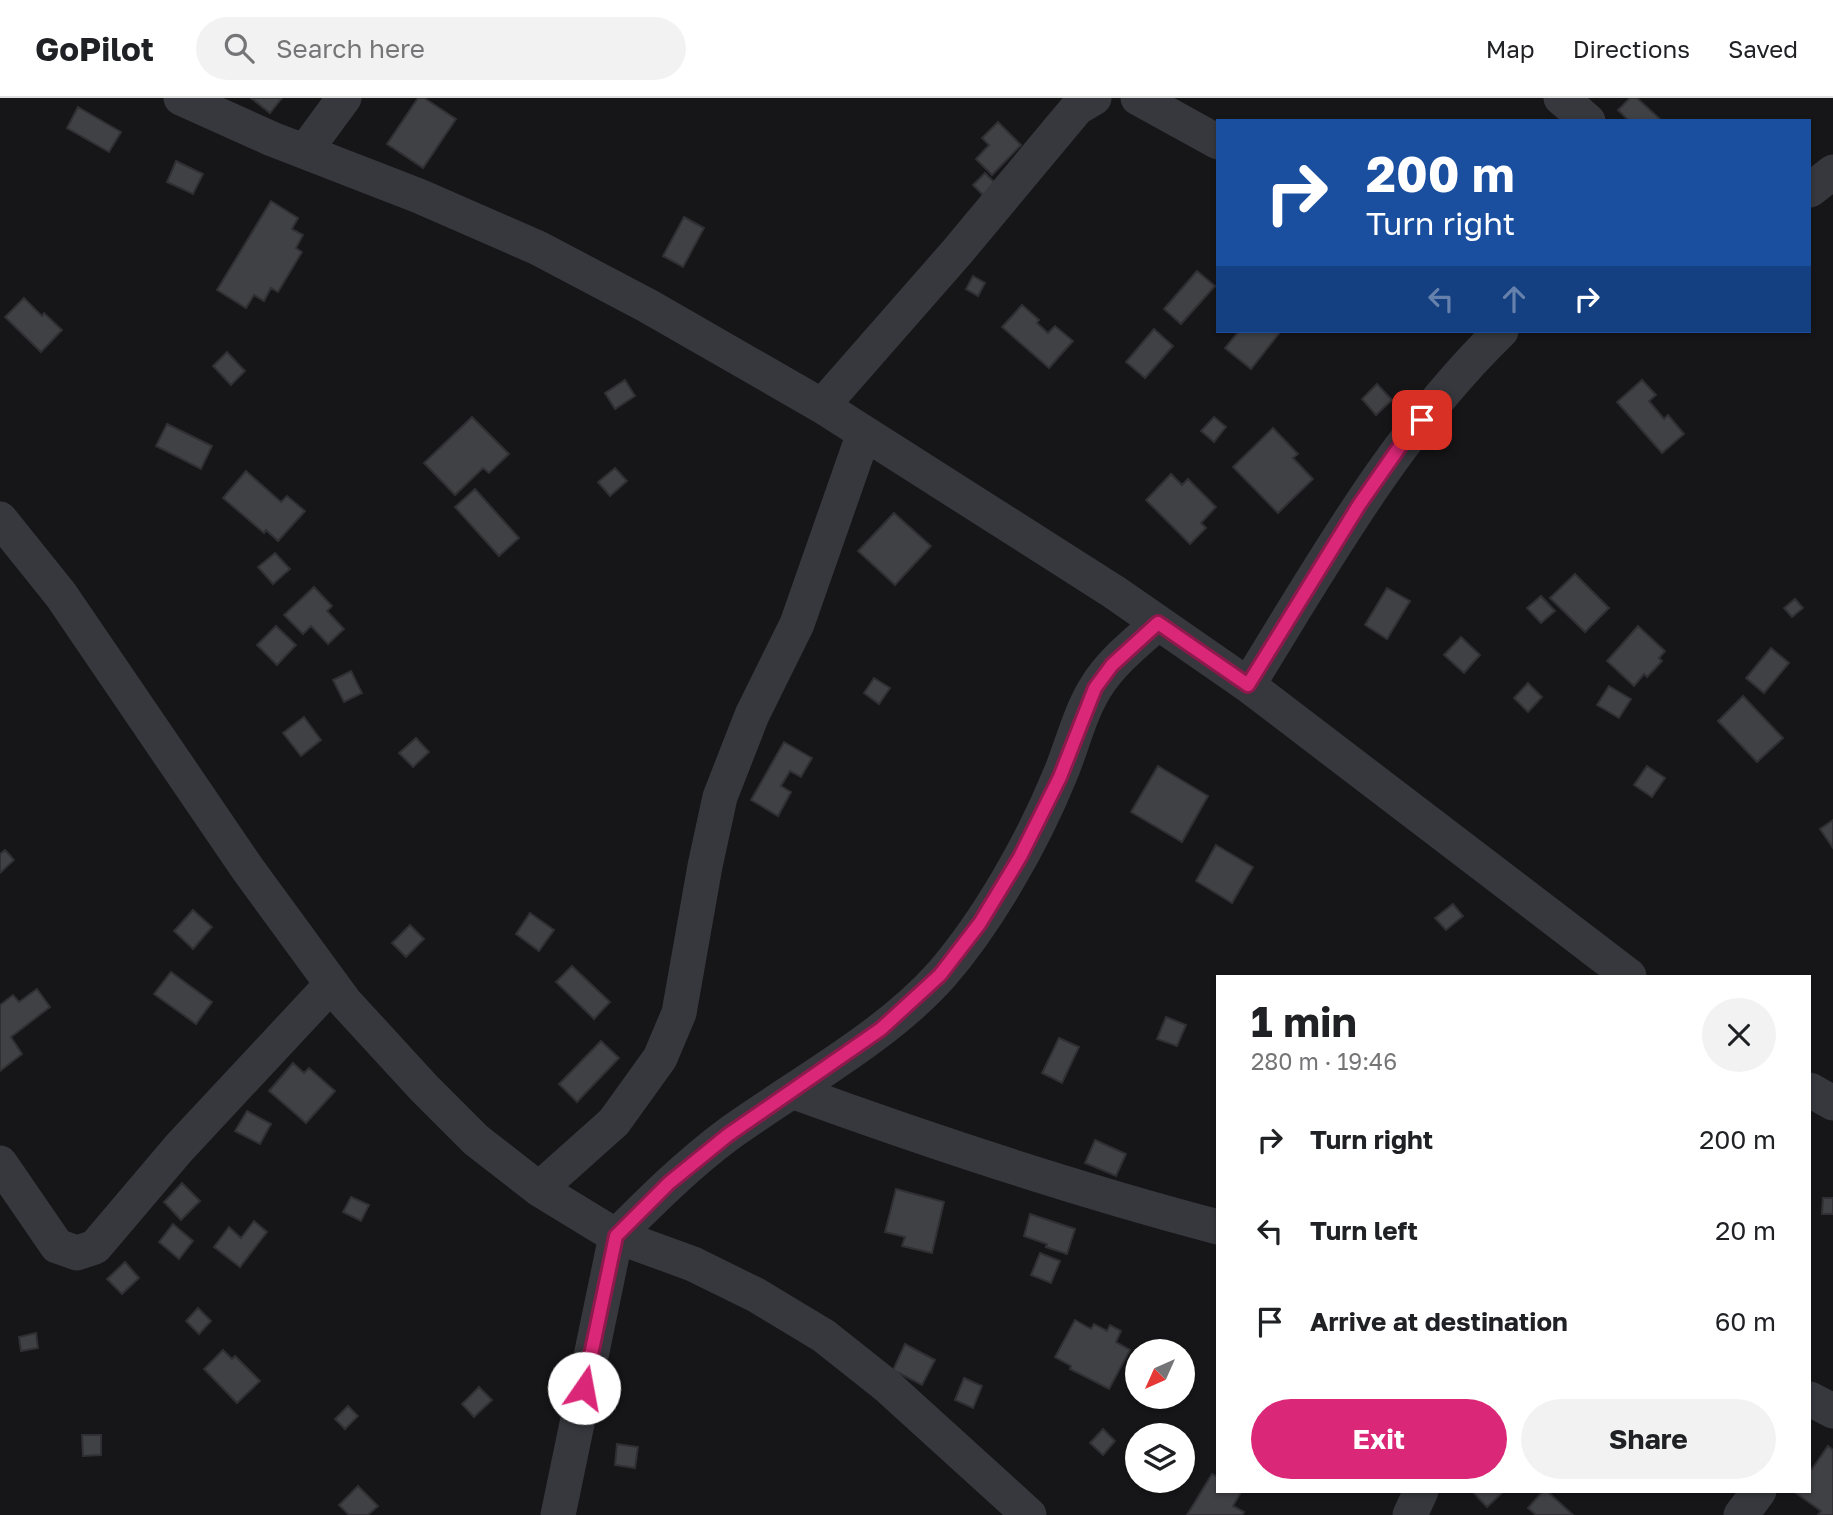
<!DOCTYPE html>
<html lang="en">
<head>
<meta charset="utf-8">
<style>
  body { margin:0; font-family:"Golos Text",sans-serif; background:#f2f2f2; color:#202124; height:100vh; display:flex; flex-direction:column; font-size:26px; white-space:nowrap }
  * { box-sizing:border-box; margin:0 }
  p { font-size:23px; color:#757577 }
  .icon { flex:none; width:38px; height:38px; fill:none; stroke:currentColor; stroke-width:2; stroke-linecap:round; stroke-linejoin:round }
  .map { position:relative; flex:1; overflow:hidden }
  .side { position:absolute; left:1216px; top:877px; width:595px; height:518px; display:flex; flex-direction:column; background:#fff; border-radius:0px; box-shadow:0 2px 5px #0004 }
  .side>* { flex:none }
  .top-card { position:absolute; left:1216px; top:21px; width:595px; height:214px; border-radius:0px; box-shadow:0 2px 5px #0004; background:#1a4fa0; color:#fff; overflow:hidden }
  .needle { width:46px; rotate:225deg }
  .controls { position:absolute; left:1125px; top:1241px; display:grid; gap:14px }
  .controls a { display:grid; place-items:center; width:70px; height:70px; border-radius:50%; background:#fff; box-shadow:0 2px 5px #0004; font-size:35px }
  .pin { position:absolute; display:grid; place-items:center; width:60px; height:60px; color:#fff; margin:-30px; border-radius:14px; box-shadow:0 4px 10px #0006 }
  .me { position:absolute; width:77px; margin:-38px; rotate:12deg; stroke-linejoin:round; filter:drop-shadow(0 0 5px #0008) }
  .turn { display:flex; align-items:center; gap:24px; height:147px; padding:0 35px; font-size:32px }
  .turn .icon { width:91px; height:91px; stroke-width:2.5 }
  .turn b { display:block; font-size:49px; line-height:60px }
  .lanes { display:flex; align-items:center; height:66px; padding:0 35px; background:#0003; justify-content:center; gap:35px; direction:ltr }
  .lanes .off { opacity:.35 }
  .round { display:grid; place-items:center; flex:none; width:74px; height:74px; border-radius:37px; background:#f2f2f2 }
  .overview { display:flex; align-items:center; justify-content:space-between; height:119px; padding:0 35px }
  h1 { font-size:42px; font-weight:700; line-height:52px }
  .button { display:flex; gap:14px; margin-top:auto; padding:14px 35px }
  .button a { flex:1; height:80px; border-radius:42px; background:#db2777; color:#fff; font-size:28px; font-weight:700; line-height:80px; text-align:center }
  .button a+a { background:#f2f2f2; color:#202124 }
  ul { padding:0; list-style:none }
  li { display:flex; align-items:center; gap:21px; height:91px; padding:0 35px }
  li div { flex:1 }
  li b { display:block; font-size:26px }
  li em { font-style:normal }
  header { display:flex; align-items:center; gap:42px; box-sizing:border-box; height:98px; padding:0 35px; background:#fff; border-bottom:2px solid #e0e0e0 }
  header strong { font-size:33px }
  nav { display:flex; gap:38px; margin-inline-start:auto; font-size:24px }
  .search { width:490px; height:63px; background:#f2f2f2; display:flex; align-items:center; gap:18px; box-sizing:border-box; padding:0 24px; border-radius:38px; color:#757577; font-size:26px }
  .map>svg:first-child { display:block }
  .building { fill:#404145; stroke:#303034; stroke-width:2 }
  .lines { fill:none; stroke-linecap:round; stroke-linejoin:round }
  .minor { stroke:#37383d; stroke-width:35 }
  .route-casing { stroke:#8e194d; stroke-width:18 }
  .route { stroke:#db2777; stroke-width:12 }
</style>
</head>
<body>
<header>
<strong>GoPilot</strong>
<div class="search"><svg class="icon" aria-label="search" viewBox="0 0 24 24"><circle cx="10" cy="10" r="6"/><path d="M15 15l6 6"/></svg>Search here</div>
<nav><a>Map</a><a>Directions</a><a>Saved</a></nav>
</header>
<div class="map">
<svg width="1833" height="1417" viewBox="0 0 1833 1417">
  <rect width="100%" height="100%" fill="#161618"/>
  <path class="building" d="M 251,0 L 282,0 L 270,15 Z
    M 418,0 L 424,0 L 456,21 L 423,70 L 387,46 Z
    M 1630,0 L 1637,0 L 1662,23 L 1629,23 L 1618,12 Z
    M 78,9 L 121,34 L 109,54 L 67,30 Z
    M 998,24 L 1021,47 L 992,77 L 976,61 L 989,47 L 982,40 Z
    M 176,63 L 203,76 L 193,96 L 167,84 Z
    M 985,75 L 998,88 L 986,100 L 973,87 Z
    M 271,103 L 298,120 L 292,131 L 303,137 L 296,150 L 302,154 L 278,194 L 271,190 L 264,203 L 254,197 L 246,210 L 217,192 Z
    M 684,119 L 704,130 L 683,169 L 663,158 Z
    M 1197,173 L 1215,188 L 1181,226 L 1164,211 Z
    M 973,178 L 985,185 L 978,198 L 966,191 Z
    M 24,200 L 42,218 L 44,215 L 62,232 L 41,254 L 5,219 Z
    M 1022,207 L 1039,222 L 1037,225 L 1048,235 L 1055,228 L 1073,243 L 1049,270 L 1002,229 Z
    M 1154,231 L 1173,248 L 1145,280 L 1126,264 Z
    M 1239,233 L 1281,233 L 1251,271 L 1225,250 Z
    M 227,254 L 245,273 L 231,287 L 213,268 Z
    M 625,282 L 635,298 L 615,311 L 605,295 Z
    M 1642,282 L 1656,297 L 1649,303 L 1664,321 L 1668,317 L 1684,336 L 1662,355 L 1617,304 Z
    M 1377,286 L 1392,302 L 1376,317 L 1362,301 Z
    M 472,319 L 509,356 L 489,375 L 483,370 L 455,397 L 424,365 Z
    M 1214,319 L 1226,329 L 1214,344 L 1201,333 Z
    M 167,326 L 212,348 L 201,371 L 156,348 Z
    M 1273,330 L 1298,356 L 1293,360 L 1313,381 L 1278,415 L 1233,369 Z
    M 615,370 L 627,383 L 610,398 L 598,384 Z
    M 246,373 L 281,404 L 287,398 L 305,413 L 278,443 L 266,432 L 264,435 L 223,400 Z
    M 1171,376 L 1182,387 L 1188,381 L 1216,409 L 1201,425 L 1206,430 L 1190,446 L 1146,402 Z
    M 475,391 L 519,440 L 499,458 L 455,409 Z
    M 894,415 L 931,448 L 895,487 L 858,453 Z
    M 275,455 L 290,471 L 273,486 L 258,469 Z
    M 1575,476 L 1609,510 L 1585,534 L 1550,500 Z
    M 314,489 L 332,508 L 327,513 L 344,531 L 328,546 L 311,528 L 303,536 L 284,517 Z
    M 1387,490 L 1410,503 L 1387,541 L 1365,527 Z
    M 1541,498 L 1555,513 L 1541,525 L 1527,510 Z
    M 1795,501 L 1803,510 L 1792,519 L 1784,510 Z
    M 276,528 L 296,547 L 277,567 L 257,547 Z
    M 1638,528 L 1665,553 L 1659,560 L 1662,563 L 1647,579 L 1644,576 L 1634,588 L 1607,563 Z
    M 1461,539 L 1480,557 L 1464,575 L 1444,557 Z
    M 1771,550 L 1789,565 L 1764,595 L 1746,580 Z
    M 351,573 L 362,595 L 344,604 L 333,582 Z
    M 874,580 L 890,590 L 879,606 L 864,595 Z
    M 1528,585 L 1542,599 L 1528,614 L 1514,600 Z
    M 1609,588 L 1631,601 L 1619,620 L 1597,607 Z
    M 1743,598 L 1783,640 L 1757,664 L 1718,623 Z
    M 304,619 L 321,642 L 301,658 L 283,635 Z
    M 416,640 L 429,654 L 413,669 L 399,655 Z
    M 784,644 L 812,660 L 801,679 L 790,673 L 781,688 L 791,694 L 778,718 L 751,702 Z
    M 1158,668 L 1208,698 L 1182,744 L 1131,714 Z
    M 1647,668 L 1665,680 L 1652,699 L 1634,687 Z
    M 1833,722 L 1833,750 L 1820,731 Z
    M 1216,747 L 1253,769 L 1232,805 L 1196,783 Z
    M 5,752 L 14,762 L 0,775 L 0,756 Z
    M 1453,806 L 1463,818 L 1446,832 L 1435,820 Z
    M 193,812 L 212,829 L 193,851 L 174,833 Z
    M 530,815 L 554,832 L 539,853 L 516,836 Z
    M 410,827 L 424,841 L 406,859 L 392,845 Z
    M 572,868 L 610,904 L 594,921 L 556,884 Z
    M 171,874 L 212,904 L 196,926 L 154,896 Z
    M 37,891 L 50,909 L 11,939 L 22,956 L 0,973 L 0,907 L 13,897 L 19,904 Z
    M 1166,919 L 1186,927 L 1177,948 L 1157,941 Z
    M 1059,940 L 1079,949 L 1062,985 L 1042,975 Z
    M 601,943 L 619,960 L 577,1004 L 559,986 Z
    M 293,965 L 304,975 L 309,970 L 335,993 L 306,1025 L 269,993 Z
    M 247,1013 L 271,1026 L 260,1046 L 235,1033 Z
    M 1095,1042 L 1126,1056 L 1116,1078 L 1085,1065 Z
    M 182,1085 L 200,1103 L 181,1122 L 164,1104 Z
    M 896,1091 L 944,1104 L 932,1155 L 902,1148 L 905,1139 L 885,1134 Z
    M 351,1099 L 369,1107 L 361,1123 L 343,1114 Z
    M 1823,1100 L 1833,1100 L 1833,1116 L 1822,1116 Z
    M 1030,1116 L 1075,1131 L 1067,1156 L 1046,1149 L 1047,1146 L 1024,1138 Z
    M 254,1123 L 267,1134 L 240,1169 L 214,1149 L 229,1129 L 241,1140 Z
    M 173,1126 L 193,1143 L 179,1161 L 159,1144 Z
    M 1040,1155 L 1060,1163 L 1051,1185 L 1031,1177 Z
    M 125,1164 L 139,1180 L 122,1196 L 107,1181 Z
    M 198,1210 L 211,1223 L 199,1236 L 186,1223 Z
    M 1075,1222 L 1091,1231 L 1094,1226 L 1107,1233 L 1110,1227 L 1121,1233 L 1116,1244 L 1130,1252 L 1109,1291 L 1070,1271 L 1071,1268 L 1055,1259 Z
    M 36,1235 L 38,1250 L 21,1253 L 19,1239 Z
    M 905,1246 L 935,1262 L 922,1287 L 893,1272 Z
    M 223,1252 L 232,1261 L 235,1258 L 260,1283 L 237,1305 L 204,1271 Z
    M 964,1280 L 982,1288 L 973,1310 L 955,1302 Z
    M 479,1289 L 492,1302 L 474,1319 L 462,1306 Z
    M 348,1308 L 358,1318 L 345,1331 L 335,1321 Z
    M 1103,1331 L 1115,1343 L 1103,1357 L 1090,1345 Z
    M 82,1337 L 101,1337 L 101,1357 L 83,1358 Z
    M 617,1346 L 638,1349 L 635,1370 L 615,1367 Z
    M 1828,1348 L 1833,1352 L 1833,1417 L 1818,1417 L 1821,1413 L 1793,1393 L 1810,1393 L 1810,1369 L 1812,1371 Z
    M 1212,1376 L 1218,1379 L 1218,1393 L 1241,1394 L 1233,1408 L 1244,1414 L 1242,1417 L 1187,1417 Z
    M 358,1388 L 378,1408 L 368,1417 L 349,1417 L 339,1407 Z
    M 1472,1393 L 1504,1393 L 1487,1409 Z
    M 1543,1393 L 1547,1393 L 1573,1417 L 1536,1417 L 1528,1410 Z"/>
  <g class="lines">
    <path class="minor" d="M 181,0 L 272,41 L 419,98 L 538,150 L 648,208 L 822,308 L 1114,494 L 1248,587 L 1629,878
      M 1138,0 L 1218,44
      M 1561,0 L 1588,23
      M 305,53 L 344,0
      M 1810,92 L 1833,74
      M 822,308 L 957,154 L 1077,10 L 1094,0
      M 0,421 L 61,497 L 247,770 L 345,904 L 424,990 L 476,1042 L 539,1091 L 616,1138 L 558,1417
      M 1248,587 C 1324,464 1396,335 1501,233
      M 1810,992 L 1833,1005
      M 792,993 C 932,1044 1074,1091 1218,1129
      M 0,1065 L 57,1148 L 77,1155 L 95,1149 L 179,1050 L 332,886
      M 539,1091 L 614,1024 L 660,960 L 679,915 L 705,768 L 720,699 L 752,617 L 797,526 L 864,335
      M 1810,1301 L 1833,1313
      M 1029,1417 L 887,1288 L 824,1238 L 756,1197 L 693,1166 L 616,1138 C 652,1102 688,1066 730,1035 C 797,987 886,939 941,877 C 988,823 1033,743 1060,677 C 1072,649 1079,616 1096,589 C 1112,563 1136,545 1158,525
      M 1410,1417 L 1421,1393
      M 1741,1417 L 1759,1393"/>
  </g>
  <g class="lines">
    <g class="route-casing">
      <path id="route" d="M 584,1290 L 616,1138 L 669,1085 L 728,1037 L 881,931 L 940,877 L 980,825 L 1020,759 L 1060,679 L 1095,590 L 1112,567 L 1158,525 L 1248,587 L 1359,407 L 1405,341 L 1422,322"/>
    </g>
    <use href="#route" class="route"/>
  </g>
</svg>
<div class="controls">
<a><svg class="needle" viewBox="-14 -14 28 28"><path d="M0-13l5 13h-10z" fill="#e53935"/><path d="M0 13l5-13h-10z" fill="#757577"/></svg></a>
<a><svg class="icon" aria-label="layers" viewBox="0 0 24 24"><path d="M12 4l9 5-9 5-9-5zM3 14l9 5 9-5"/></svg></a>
</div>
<div class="pin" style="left:1422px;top:322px;background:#d93025"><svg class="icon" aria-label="arrive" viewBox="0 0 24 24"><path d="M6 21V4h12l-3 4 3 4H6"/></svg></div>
<svg class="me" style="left:584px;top:1290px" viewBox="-20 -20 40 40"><circle r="19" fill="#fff"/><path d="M0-13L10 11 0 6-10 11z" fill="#db2777"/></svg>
<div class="top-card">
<div class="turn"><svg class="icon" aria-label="right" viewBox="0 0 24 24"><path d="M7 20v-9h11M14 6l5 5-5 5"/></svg><div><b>200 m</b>Turn right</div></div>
<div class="lanes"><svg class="icon off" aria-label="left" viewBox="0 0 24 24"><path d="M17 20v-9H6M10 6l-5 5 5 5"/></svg><svg class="icon off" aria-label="ahead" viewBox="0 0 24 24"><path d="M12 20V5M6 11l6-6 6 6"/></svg><svg class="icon" aria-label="right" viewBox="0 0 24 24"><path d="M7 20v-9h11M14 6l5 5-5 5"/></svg></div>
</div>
<section class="side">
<div class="overview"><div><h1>1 min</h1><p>280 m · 19:46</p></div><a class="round"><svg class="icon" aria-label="close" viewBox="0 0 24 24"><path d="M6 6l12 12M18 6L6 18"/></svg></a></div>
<ul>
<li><svg class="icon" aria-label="right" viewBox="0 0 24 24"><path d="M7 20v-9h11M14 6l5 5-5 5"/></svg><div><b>Turn right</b></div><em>200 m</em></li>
<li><svg class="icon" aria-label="left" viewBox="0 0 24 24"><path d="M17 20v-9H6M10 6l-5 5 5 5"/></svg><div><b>Turn left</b></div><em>20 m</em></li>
<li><svg class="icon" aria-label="arrive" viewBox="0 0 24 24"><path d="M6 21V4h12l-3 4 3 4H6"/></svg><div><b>Arrive at destination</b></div><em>60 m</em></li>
</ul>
<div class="button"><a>Exit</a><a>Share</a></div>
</section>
</div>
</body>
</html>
